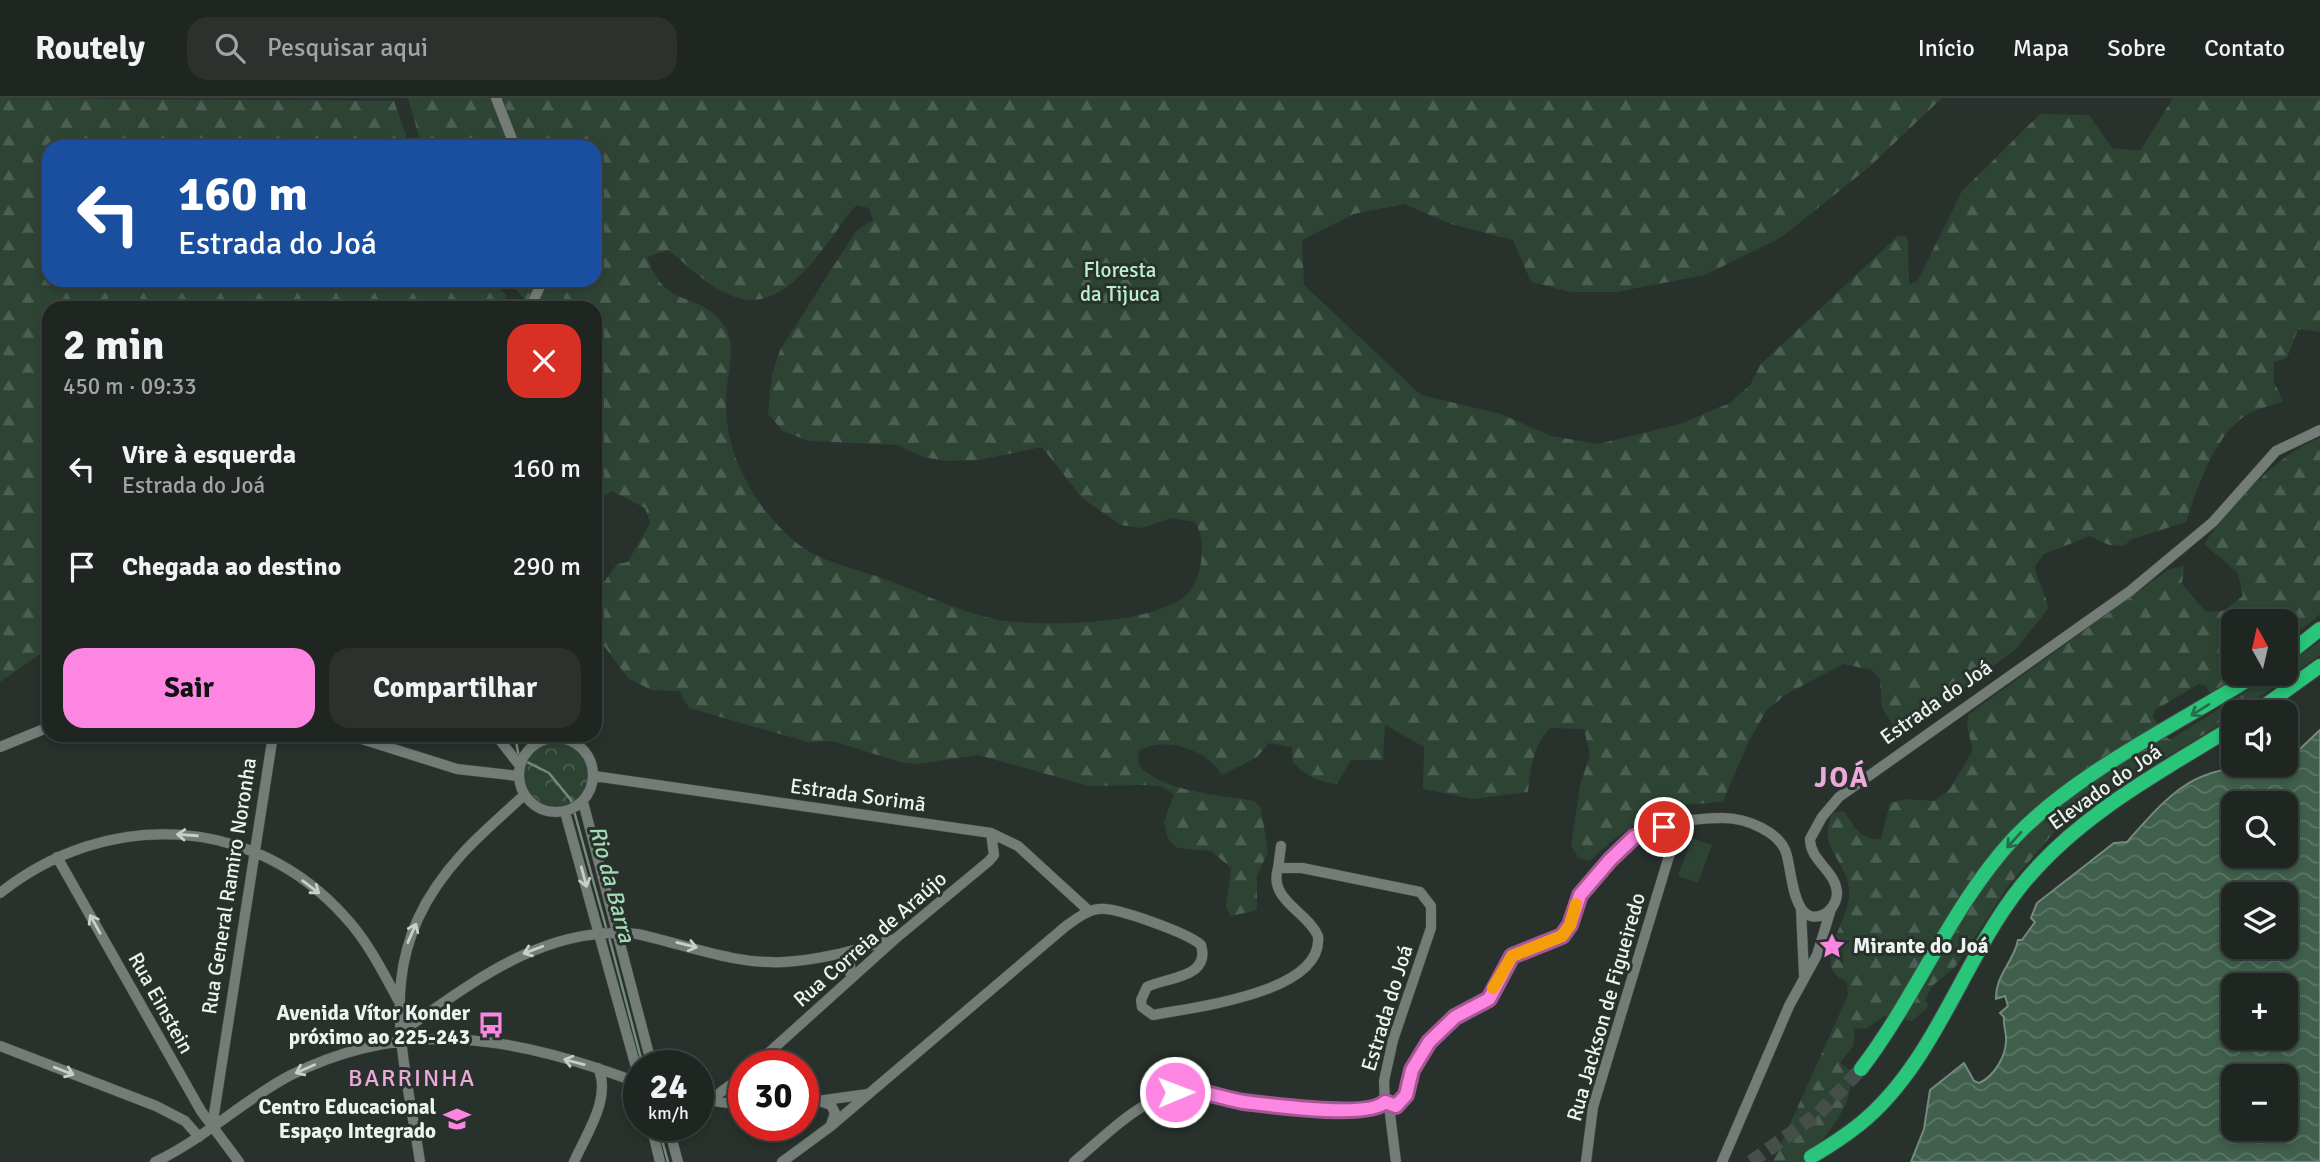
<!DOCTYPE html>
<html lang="pt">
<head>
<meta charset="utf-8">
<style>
  body { margin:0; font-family:Signika,sans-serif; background:#2c312e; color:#f1f3f6; height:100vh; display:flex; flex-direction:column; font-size:26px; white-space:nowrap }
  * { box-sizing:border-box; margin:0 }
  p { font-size:23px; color:#a1a5a5 }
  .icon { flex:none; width:38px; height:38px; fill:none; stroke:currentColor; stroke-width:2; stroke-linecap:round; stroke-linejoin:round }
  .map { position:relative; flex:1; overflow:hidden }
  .details { position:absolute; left:42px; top:203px; width:560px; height:441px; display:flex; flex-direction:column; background:#1f2521; border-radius:21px; box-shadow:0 4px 10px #0003,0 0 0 2px #3c423f }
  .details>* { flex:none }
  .hud { position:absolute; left:42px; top:42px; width:560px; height:147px; border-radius:21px; box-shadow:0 4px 10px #0003,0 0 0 2px #3c423f; background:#1a4fa0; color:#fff; overflow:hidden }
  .needle { width:46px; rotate:352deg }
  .buttons { position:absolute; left:2221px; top:511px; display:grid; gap:14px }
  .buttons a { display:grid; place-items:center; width:77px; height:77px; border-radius:14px; background:#1f2521; box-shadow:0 4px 10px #0003,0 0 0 2px #3c423f; font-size:35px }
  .speed { position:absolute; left:623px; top:952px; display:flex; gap:14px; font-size:35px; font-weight:700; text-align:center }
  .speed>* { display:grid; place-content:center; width:91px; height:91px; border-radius:50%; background:#1f2521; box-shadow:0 4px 10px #0003,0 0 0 2px #3c423f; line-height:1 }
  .speed small { font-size:18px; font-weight:400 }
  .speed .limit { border:10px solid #d22; background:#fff; color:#111 }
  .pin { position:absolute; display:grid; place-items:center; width:60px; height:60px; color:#fff; margin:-30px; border:4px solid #fff; border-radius:50%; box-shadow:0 2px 7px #0007 }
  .me { position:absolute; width:77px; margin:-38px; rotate:89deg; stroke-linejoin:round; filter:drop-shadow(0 0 5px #0008) }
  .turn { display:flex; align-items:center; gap:24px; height:147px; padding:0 21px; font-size:32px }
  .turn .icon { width:91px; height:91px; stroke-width:2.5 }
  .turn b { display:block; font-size:49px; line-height:60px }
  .round { display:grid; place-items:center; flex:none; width:74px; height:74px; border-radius:21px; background:#2c312e }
  .headline { display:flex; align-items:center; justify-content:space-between; height:119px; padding:0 21px }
  h1 { font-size:42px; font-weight:800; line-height:52px }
  .cta { display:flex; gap:14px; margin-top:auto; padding:14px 21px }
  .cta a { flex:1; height:80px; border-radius:21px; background:#fd86e2; color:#111; font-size:28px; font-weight:800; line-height:80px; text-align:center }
  .cta a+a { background:#2c312e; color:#f1f3f6 }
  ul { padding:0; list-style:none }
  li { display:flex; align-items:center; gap:21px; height:98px; padding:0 21px }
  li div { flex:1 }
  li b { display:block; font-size:26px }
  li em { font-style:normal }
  header { display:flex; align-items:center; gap:42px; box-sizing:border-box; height:98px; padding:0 35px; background:#1f2521; border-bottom:2px solid #3c423f }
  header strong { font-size:33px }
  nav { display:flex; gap:38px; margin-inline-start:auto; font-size:24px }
  .search { width:490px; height:63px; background:#2c312e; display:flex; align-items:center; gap:18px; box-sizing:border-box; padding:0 24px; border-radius:21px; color:#a1a5a5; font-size:26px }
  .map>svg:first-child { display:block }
  .forest { fill:url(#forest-firs); fill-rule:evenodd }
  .park { fill:url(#park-crowns) }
  .garden { fill:#2d4435 }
  .water { fill:url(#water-waves); stroke:#748b7d; stroke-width:2; fill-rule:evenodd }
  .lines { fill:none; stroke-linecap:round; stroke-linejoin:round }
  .stream { stroke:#748b7d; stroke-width:2.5 }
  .highway-tunnel { stroke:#464e49; stroke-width:14; stroke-dasharray:14 7; stroke-linecap:butt }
  .minor-casing { stroke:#474d49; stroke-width:11 }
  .highway-casing { stroke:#474d49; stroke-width:16 }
  .minor { stroke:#737c76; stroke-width:10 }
  .highway { stroke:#28c57a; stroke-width:14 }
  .oneway { stroke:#296c4b }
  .oneway2 { stroke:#c8cfcb }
  .route-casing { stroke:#a45793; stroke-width:18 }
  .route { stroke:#fd86e2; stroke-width:12 }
  .slow { stroke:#f59e0b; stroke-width:12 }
  .labels { text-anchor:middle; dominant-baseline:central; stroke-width:6; stroke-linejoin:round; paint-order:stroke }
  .park-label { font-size:21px; fill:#b9f3cd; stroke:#29312c }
  .street-label { font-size:21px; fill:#edf3ef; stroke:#29312c }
  .poi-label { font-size:21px; font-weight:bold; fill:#edf3ef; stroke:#29312c; text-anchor:end }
  .water-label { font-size:23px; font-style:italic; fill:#a2dbb6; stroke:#29312c }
  .quarter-label { font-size:24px; letter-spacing:2px; fill:#ecaadb; stroke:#29312c }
  .district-label { font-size:28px; font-weight:bold; letter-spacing:2px; fill:#ecaadb; stroke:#29312c }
</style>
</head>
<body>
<header>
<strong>Routely</strong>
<div class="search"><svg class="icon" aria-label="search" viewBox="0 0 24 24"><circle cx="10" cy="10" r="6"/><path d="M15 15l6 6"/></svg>Pesquisar aqui</div>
<nav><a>Início</a><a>Mapa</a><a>Sobre</a><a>Contato</a></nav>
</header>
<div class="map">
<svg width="2320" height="1064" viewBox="0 0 2320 1064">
  <defs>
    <pattern id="forest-firs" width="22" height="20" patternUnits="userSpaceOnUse" patternTransform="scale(1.75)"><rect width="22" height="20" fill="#2d4435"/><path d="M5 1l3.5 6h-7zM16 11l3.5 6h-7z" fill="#4c5f53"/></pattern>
    <pattern id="park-crowns" width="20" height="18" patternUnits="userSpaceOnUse" patternTransform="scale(1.75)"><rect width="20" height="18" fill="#2d4435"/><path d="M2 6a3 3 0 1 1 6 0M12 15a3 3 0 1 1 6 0" fill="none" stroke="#4c5f53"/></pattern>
    <pattern id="water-waves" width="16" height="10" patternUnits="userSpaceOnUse" patternTransform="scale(1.75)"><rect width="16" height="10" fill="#405f4c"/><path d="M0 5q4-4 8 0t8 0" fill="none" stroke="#5c7666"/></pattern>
  </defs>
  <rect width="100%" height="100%" fill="#29312c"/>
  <path class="forest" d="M 0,0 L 394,3 L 407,40 L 406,49 L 49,49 L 49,182 L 444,182 L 446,186 C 472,187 488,171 506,198 L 505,210 L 49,210 L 49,550 L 0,584 Z
    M 408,0 L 1942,0 L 1868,70 L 1780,140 L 1705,177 L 1616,194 L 1570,194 L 1531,184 L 1513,142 L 1451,126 L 1404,106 L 1354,116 L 1302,142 L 1304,187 L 1421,297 L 1501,316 L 1551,338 L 1598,346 L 1680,326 L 1730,305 L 1750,287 L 1761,266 L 1898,138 L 1906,138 L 1908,144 L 1909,187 L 1918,182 L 1962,93 L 2040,16 L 2089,17 L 2112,50 L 2140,53 L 2173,0 L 2320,0 L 2320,234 L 2298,231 L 2287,260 L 2274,264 L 2274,284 L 2283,303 C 2272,308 2258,310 2248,316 C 2215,335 2197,391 2186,424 L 2132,441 L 2123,448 L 2109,447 L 2090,438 L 2044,456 L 2035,468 C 2037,484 2046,495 2048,510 L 2044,516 L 2015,552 L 1911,629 L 1894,629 L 1882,610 L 1880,582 L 1872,572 L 1843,566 L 1785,597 L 1766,613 L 1749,643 L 1723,703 C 1710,706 1697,705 1684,707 C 1646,716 1617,736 1590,763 L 1579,760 L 1571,748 L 1580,687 L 1590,657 L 1584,631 L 1550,630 C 1533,648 1530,671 1528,694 L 1473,701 L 1423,691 L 1424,649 L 1385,627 L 1383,662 L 1351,662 L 1337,686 C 1317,684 1307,678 1293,665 L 1292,649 L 1269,645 L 1257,659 L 1222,677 C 1206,650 1164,638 1138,653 L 1139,668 C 1167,695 1217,696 1254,703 L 1261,710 L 1268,754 L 1257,778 L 1257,812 L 1231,818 L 1226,809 L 1231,770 L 1211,753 L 1178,750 L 1168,741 L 1164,724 L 1174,696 L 1162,689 L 1145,687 L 1089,688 L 978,657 L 917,666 L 900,664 L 833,643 L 808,644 L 689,610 L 679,593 L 651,592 L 628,580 L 601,544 L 598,521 L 604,484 L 617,466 L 628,464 L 650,425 L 645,410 L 612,393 L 595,405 L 595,210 L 527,210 L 525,202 L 507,182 L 595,182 L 595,49 L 422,49 ZM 856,107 L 869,110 L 873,122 L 856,133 L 780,252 L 772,277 L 768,316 L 783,333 L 809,343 L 898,347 L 923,359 L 947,363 L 979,362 L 1042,349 L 1082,400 L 1121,427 L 1142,430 L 1171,420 L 1195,424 C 1203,439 1203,447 1201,464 C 1200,474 1194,490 1186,497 C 1153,527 1048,528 1006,523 C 964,517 924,496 885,481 C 857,471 816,463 793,442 C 752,406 723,352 726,298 C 727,274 738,246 723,226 C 699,192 665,213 647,159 L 668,152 C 688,167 707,188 730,197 C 786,223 827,141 856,107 Z
    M 2320,340 L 2320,516 L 2286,544 L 2286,523 L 2233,523 L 2233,576 L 2241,576 L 2210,595 L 2206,588 L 2199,586 L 2155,612 L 2153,619 L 2168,641 L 2172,641 L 2273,576 L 2286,576 L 2286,568 L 2320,543 L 2320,557 L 2238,614 L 2233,614 L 2233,618 L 2221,626 L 2069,717 L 2008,788 L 1956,868 L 1932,888 L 1925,902 L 1929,908 L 1912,923 L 1884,918 L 1866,931 L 1854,930 L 1854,947 L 1840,965 L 1851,973 C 1854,1007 1830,1032 1810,1058 L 1809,1064 L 1773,1064 L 1848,897 L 1847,884 C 1810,870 1846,827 1849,800 C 1852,762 1814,753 1833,715 L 1845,713 C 1852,728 1862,743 1881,741 L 1890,705 L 1906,701 L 1934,703 L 1950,691 L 1973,652 L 1967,629 L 1968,617 L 2169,471 L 2184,468 L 2182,486 L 2206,514 L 2223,513 L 2243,498 L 2238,475 L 2204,446 C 2230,409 2278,355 2320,340 Z"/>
  <path class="park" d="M523 677a33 33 0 1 1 66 0a33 33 0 1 1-66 0Z"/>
  <path class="garden" d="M 1692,740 L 1712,747 L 1698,785 L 1678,778 Z"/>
  <path class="water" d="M 2320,632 L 2320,1064 L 1911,1064 L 1924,1031 L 1930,992 L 1964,965 L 1974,983 L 1979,985 C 1994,979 2007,957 2006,940 C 2006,934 2003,926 2004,919 L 2000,915 L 2008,908 L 2005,898 L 1996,901 C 1995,877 2014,864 2018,842 L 2022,842 L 2035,824 L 2031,820 L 2037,805 L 2114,745 L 2127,744 C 2182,681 2199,667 2286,667 L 2286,655 L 2301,650 ZM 2233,705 L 2286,705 L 2286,758 L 2233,758 ZM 2286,796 L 2286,849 L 2233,849 L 2233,796 ZM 2233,887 L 2286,887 L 2286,940 L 2233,940 ZM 2233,978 L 2286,978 L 2286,1031 L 2233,1031 Z"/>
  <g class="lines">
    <path class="stream" d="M 515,637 L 519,660 L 549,675 L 571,702 L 607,833
      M 609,839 L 643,968
      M 658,1027 L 668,1064"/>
    <path class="highway-tunnel" d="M 1751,1064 L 1819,1015 L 1861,971"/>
    <g class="minor-casing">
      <path id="minor" d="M 496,0 L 515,49
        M 530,210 L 543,182
        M 349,637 L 457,671 L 518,678
        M 496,637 L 520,668
        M519 677a37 37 0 1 1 74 0a37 37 0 1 1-74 0Z
        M 0,649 L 49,629
        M 594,678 L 991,735 L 1018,748 L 1089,813
        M 583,704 L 652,968
        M 565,714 L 639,980
        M 57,759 L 201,1013 L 239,1064
        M 1278,770 L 1281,748
        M 0,795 C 107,710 254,716 346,820 C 368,844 383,874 398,902
        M 1801,811 L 1804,877
        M 842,855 L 850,865 L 851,881
        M 401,934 C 472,885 545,826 637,836 C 684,846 735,867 784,864 C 822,862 859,851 895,841
        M 0,948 L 156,1008 L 185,1023 L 199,1039
        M 754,968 L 895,841 L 989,763 L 994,757 L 991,735
        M 698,1001 L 744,1007
        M 709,1003 L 744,977
        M 822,1004 L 831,1007 L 835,1015 L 831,1027
        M 803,1005 L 868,996
        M 1389,1008 L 1396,1064
        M 651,1027 L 660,1064
        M 668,1027 L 678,1064
        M 212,1029 L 273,637
        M 155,1064 C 204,1041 242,1003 289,978 C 409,917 519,940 639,985
        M 420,1064 C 402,944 370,857 462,756 C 481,735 503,717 524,697
        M 574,1064 C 586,1036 612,1000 598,970
        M 782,1064 L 831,1028 L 1066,828 C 1076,821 1087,812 1099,811 C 1116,809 1188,835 1201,847 C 1211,880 1167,879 1147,889 L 1141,902 L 1142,909 L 1153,917 C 1194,909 1324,895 1318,838 C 1307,813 1268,802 1278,770 L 1302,770 L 1420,794 L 1431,808 L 1431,830 L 1393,942 L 1384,983 L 1385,1005 L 1389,1008 L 1402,1004 L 1412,972 L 1423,951 L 1455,919 L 1489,901 L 1512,858 C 1526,850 1548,849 1561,839 C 1574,829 1572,809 1580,796 C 1615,742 1660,720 1723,720 C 1746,720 1782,734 1787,758 C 1791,774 1792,796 1801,810 C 1812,828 1836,815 1837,796 C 1837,773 1810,764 1810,741 L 1822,719 L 1839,699 L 2130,493 L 2213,424 L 2276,353 L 2320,332
        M 1074,1064 C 1104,1039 1137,1004 1175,994 C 1200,987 1219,1000 1243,1003 C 1268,1008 1369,1020 1385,1005
        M 1586,1064 L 1593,1009 L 1679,725
        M 1722,1064 L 1789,908 L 1817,857 L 1831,811"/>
    </g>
    <g class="highway-casing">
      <path id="highway" d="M 2286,558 L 2320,531
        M 2256,614 L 2320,568
        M 1861,971 C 1917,898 1951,808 2014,740 C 2076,674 2180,625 2257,576
        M 1811,1059 C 1828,1049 1845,1038 1860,1026 C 1935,965 1962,862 2021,788 C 2077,718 2158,675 2233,629"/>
    </g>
    <use href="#minor" class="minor"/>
    <use href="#highway" class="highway"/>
  </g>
  <defs><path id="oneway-shaft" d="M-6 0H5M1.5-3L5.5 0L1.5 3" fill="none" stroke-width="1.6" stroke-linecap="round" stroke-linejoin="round" transform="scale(1.75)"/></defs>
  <g class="oneway">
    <use href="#oneway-shaft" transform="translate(2200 612) rotate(148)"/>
    <use href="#oneway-shaft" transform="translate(2014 742) rotate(132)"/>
  </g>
  <g class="oneway2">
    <use href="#oneway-shaft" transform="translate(187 737) rotate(-176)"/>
    <use href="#oneway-shaft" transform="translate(584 779) rotate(75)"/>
    <use href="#oneway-shaft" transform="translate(311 789) rotate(37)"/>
    <use href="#oneway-shaft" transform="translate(95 826) rotate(-119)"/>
    <use href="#oneway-shaft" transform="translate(412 835) rotate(-66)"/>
    <use href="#oneway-shaft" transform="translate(687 847) rotate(14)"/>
    <use href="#oneway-shaft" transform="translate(533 852) rotate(159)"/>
    <use href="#oneway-shaft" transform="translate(574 964) rotate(-165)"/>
    <use href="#oneway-shaft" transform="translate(305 971) rotate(156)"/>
    <use href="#oneway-shaft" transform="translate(64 973) rotate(21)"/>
  </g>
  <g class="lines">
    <g class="route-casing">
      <path id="route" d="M 1175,994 C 1201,990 1219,1000 1244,1004 C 1270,1007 1368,1021 1385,1004 L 1396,1008 L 1406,997 L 1412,972 L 1429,944 L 1455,919 L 1489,901 L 1512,858 L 1562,838 L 1570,827 L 1580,797 L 1610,762 L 1634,739 L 1664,729"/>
    </g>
    <use href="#route" class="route"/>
    <path class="slow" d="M 1493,890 L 1512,858 L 1562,838 L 1570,827 L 1576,806"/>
  </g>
  <defs>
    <g id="sight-bare" transform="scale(2.1)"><path d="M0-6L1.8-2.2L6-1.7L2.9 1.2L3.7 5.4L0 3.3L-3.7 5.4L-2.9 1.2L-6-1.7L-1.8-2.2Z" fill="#fd86e2" stroke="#29312c" stroke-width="2.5" paint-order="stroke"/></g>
    <g id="bus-bare" transform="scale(2.1)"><path d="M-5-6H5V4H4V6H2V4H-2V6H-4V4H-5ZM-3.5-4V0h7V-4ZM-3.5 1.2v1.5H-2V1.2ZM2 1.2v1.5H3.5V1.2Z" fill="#fd86e2" stroke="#29312c" stroke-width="2.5" paint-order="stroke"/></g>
    <g id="school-bare" transform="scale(2.1)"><path d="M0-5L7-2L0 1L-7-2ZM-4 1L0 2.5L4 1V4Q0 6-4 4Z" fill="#fd86e2" stroke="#29312c" stroke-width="2.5" paint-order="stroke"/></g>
  </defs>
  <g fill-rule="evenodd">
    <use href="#sight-bare" x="1832" y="848"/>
    <use href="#bus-bare" x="491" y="927"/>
    <use href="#school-bare" x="457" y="1021"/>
  </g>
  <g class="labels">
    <g class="park-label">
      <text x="1120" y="172">Floresta<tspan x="1120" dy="24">da Tijuca</tspan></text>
    </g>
    <g class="street-label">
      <text transform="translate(1936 604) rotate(-35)">Estrada do Joá</text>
      <text transform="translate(2105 689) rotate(-35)">Elevado do Joá</text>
      <text transform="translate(858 697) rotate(8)">Estrada Sorimã</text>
      <text transform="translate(229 788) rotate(-81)">Rua General Ramiro Noronha</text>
      <text transform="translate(870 841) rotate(-41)">Rua Correia de Araújo</text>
      <text transform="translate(161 905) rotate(61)">Rua Einstein</text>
      <text transform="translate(1606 909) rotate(-74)">Rua Jackson de Figueiredo</text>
      <text transform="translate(1387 910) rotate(-73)">Estrada do Joá</text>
    </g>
    <g class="poi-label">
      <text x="1853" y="848" text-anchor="start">Mirante do Joá</text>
      <text x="470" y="915">Avenida Vítor Konder<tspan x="470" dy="24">próximo ao 225-243</tspan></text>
      <text x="436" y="1009">Centro Educacional<tspan x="436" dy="24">Espaço Integrado</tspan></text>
    </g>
    <g class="water-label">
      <text transform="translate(612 786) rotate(75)">Rio da Barra</text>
    </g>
    <g class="quarter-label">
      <text x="412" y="980">BARRINHA</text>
    </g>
    <g class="district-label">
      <text x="1842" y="680">JOÁ</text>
    </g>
  </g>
</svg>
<div class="buttons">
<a><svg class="needle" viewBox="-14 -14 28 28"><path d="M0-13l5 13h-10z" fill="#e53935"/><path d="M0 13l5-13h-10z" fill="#a1a5a5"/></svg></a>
<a><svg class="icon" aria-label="sound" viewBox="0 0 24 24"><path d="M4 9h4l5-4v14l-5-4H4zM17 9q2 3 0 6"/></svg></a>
<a><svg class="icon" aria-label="search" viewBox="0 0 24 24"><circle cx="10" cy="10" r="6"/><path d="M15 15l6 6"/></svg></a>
<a><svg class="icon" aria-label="layers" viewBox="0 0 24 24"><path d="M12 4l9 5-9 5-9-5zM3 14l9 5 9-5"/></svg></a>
<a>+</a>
<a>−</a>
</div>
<div class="speed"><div>24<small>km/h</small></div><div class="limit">30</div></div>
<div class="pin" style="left:1664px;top:729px;background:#d93025"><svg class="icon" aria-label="arrive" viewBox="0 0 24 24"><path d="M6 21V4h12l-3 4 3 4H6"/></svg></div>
<svg class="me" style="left:1175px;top:994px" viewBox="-20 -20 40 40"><circle r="17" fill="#fd86e2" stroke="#fff" stroke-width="3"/><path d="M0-11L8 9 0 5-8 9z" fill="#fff"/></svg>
<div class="hud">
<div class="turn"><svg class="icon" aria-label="left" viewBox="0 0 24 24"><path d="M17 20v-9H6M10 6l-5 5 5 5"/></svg><div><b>160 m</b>Estrada do Joá</div></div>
</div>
<section class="details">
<div class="headline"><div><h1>2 min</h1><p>450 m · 09:33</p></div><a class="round" style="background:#d93025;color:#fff"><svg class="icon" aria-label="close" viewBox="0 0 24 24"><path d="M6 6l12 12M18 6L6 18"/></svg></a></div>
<ul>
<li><svg class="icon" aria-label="left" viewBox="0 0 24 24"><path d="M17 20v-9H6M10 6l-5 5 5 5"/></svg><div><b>Vire à esquerda</b><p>Estrada do Joá</p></div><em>160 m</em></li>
<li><svg class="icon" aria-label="arrive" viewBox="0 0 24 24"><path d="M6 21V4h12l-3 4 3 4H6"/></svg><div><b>Chegada ao destino</b></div><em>290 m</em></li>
</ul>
<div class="cta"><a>Sair</a><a>Compartilhar</a></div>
</section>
</div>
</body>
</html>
